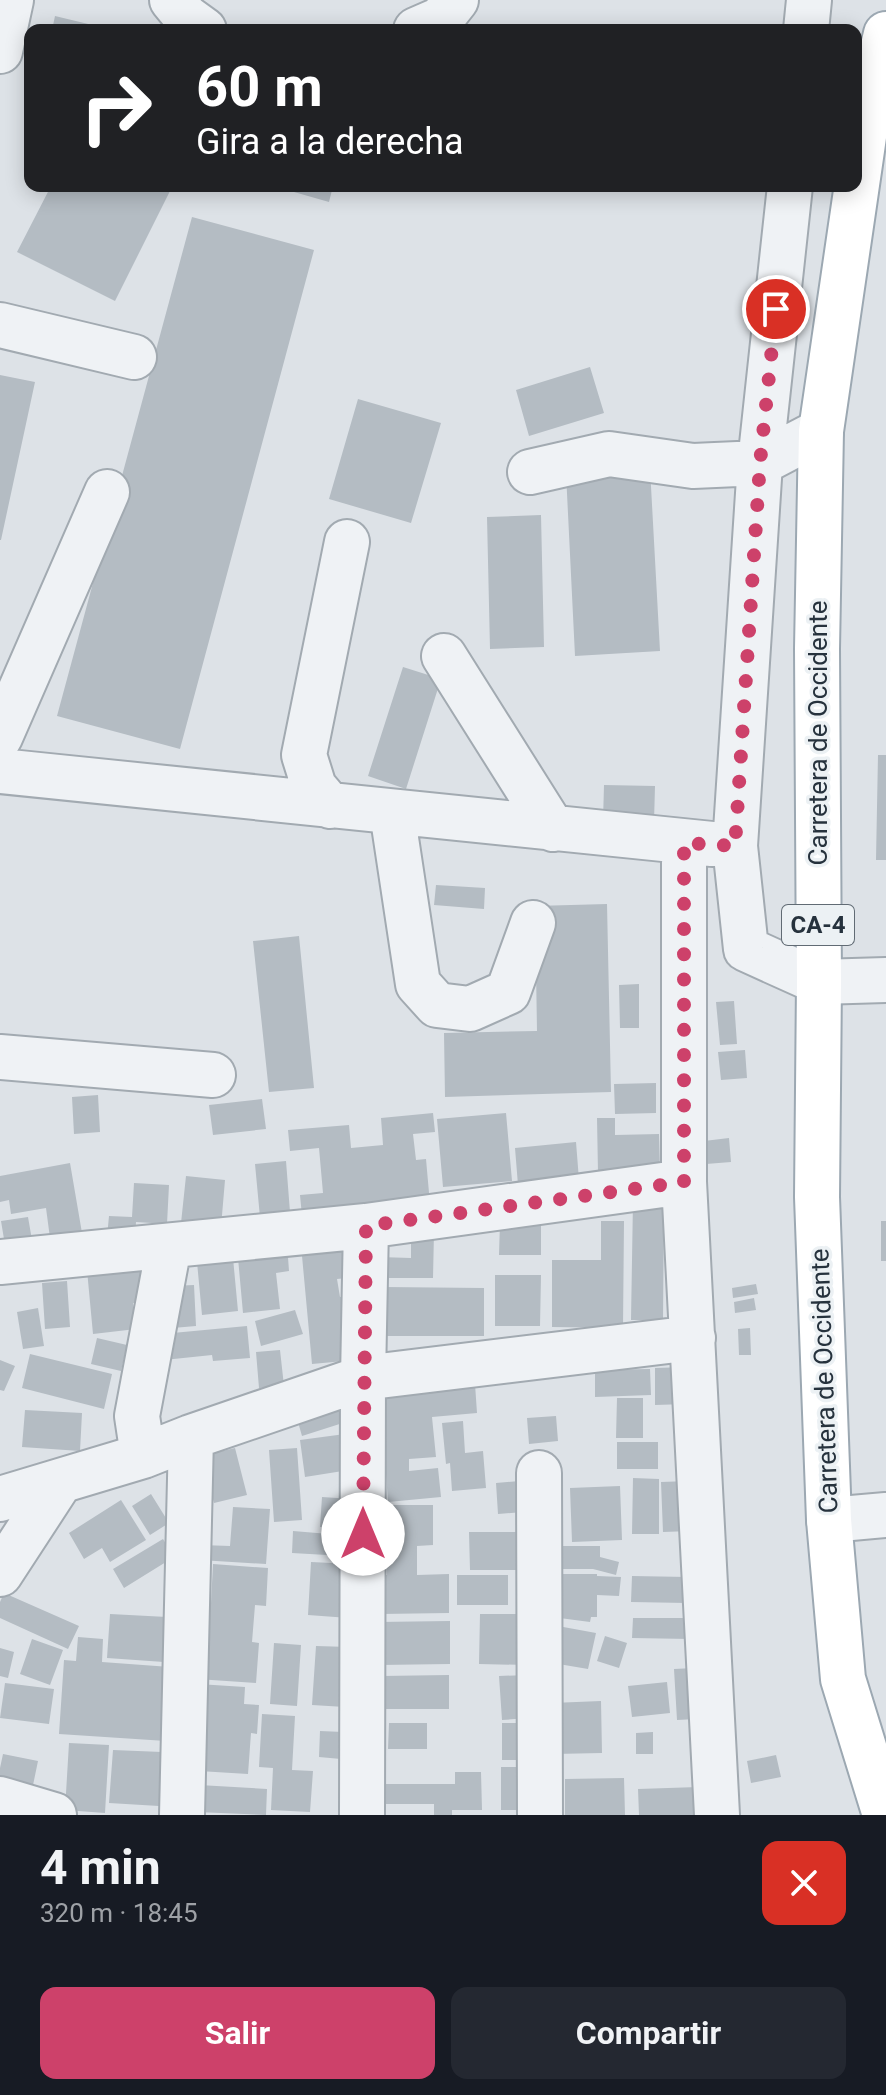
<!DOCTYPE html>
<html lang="es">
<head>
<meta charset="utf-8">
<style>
  body { margin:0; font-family:Roboto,sans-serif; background:#242831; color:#f1f3f6; height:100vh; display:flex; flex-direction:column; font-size:30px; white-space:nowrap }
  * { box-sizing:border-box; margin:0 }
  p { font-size:26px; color:#9ea1a6 }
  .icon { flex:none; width:44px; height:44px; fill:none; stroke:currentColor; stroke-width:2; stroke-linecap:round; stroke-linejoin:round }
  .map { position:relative; height:1815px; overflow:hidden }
  .panel { display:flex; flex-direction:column; background:#171b24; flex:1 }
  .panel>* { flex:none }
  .top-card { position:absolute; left:24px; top:24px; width:838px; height:168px; border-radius:16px; box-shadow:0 4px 20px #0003; background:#202124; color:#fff; overflow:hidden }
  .pin { position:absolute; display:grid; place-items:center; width:68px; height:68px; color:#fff; margin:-34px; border:4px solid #fff; border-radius:50%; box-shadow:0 2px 8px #0007 }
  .me { position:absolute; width:88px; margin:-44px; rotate:0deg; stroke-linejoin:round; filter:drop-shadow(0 0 6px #0008) }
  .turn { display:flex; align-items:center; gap:28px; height:168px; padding:0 40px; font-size:36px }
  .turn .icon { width:104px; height:104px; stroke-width:2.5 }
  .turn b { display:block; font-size:56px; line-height:68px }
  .round { display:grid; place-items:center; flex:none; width:84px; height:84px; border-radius:16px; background:#242831 }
  .overview { display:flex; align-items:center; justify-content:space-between; height:136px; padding:0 40px }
  h1 { font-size:48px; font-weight:700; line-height:60px }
  .action { display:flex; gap:16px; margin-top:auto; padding:16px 40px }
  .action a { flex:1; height:92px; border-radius:16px; background:#cd416a; color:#fff; font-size:32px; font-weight:700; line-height:92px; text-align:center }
  .action a+a { background:#242831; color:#f1f3f6 }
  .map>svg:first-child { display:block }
  .building { fill:#b4bcc3 }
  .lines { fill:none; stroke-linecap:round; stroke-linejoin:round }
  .minor-casing { stroke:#a2aab1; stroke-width:48 }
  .major-casing { stroke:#9ca8b2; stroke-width:48 }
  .minor { stroke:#eff2f5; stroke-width:44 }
  .major { stroke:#fff; stroke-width:44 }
  .route { stroke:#cd416a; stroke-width:14; stroke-dasharray:0 25.2 }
  .labels { text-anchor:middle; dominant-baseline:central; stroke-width:7; stroke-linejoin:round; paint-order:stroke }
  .shield { fill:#ecf1f4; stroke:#616b74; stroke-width:2 }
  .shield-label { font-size:24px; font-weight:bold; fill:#26323d }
  .street-label { font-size:26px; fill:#26323d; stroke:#ecf1f4 }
</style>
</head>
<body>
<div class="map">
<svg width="886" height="1815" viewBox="0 0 886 1815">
  <rect width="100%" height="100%" fill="#dde2e7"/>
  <path class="building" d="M 55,16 L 109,29 L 109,30 L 52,30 Z
    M 51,186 L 166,186 L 171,189 L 115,301 L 17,252 Z
    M 273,186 L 333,186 L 329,202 Z
    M 192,217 L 314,250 L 180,749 L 57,716 Z
    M 590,367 L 604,413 L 529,436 L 516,390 Z
    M 0,375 L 35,382 L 1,540 L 0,540 Z
    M 358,399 L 441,423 L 411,523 L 329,499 Z
    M 650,468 L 660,651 L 575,656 L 566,473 Z
    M 541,515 L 544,647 L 490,649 L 487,517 Z
    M 403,667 L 441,679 L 406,789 L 368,776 Z
    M 878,755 L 886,755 L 886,860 L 876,860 Z
    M 604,785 L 655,786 L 654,822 L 603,821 Z
    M 436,885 L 485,888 L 484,909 L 434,905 Z
    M 607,904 L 611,1092 L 445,1097 L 444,1033 L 537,1031 L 535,906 Z
    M 299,936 L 314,1088 L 269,1092 L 253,941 Z
    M 639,984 L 639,1028 L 620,1028 L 619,985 Z
    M 734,1001 L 737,1044 L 720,1045 L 716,1002 Z
    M 745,1050 L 747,1078 L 721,1080 L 718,1052 Z
    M 656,1083 L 656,1113 L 615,1114 L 614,1084 Z
    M 98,1095 L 100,1132 L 74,1134 L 72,1097 Z
    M 262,1099 L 266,1129 L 213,1135 L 209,1105 Z
    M 433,1113 L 435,1132 L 413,1134 L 416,1160 L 426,1159 L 430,1204 L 302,1216 L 300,1195 L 323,1193 L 319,1148 L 290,1151 L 288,1130 L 349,1125 L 351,1148 L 383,1145 L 381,1118 Z
    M 506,1113 L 512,1181 L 443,1187 L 437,1119 Z
    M 597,1118 L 615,1118 L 615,1135 L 659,1134 L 660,1171 L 598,1173 Z
    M 729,1138 L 731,1162 L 706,1164 L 704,1141 Z
    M 576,1142 L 579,1180 L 518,1185 L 515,1148 Z
    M 286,1161 L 291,1225 L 261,1228 L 255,1164 Z
    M 70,1163 L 82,1233 L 50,1238 L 46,1208 L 11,1214 L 9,1200 L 0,1202 L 0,1176 Z
    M 186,1176 L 225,1180 L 221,1227 L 181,1223 Z
    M 134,1183 L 169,1185 L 167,1224 L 136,1222 L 135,1238 L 107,1237 L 109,1216 L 132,1217 Z
    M 633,1201 L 664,1202 L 663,1320 L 631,1320 Z
    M 28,1217 L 32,1240 L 5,1245 L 1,1221 Z
    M 601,1221 L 624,1221 L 623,1328 L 552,1327 L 552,1260 L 601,1260 Z
    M 881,1221 L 886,1221 L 886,1261 L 881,1261 Z
    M 500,1222 L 541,1222 L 541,1255 L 499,1255 Z
    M 411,1232 L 434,1232 L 433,1278 L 379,1278 L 379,1257 L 411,1258 Z
    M 343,1241 L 347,1278 L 337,1279 L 340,1297 L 355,1296 L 355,1360 L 312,1364 L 301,1245 Z
    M 287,1244 L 289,1271 L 276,1273 L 280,1309 L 243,1313 L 238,1258 Z
    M 150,1256 L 143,1302 L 133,1303 L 136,1329 L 93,1334 L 87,1270 Z
    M 233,1258 L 238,1311 L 202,1315 L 197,1262 Z
    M 495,1275 L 541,1275 L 540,1326 L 495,1326 Z
    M 67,1281 L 70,1327 L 45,1329 L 42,1283 Z
    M 756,1284 L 758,1294 L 733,1298 L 732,1288 Z
    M 194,1285 L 196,1326 L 161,1329 L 171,1286 Z
    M 384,1287 L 484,1288 L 484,1336 L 384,1336 Z
    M 754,1298 L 756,1310 L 735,1313 L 734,1302 Z
    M 38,1308 L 44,1346 L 23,1349 L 17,1312 Z
    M 295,1310 L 303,1334 L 261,1346 L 255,1321 Z
    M 247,1326 L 250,1358 L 213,1361 L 212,1355 L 164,1360 L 162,1334 Z
    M 750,1328 L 751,1355 L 739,1355 L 738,1329 Z
    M 97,1338 L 127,1345 L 121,1371 L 91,1364 Z
    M 280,1350 L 284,1386 L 259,1388 L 256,1352 Z
    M 30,1354 L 112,1374 L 104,1409 L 22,1388 Z
    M 0,1360 L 15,1366 L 4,1391 L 0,1390 Z
    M 686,1367 L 686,1404 L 655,1405 L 655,1368 Z
    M 650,1369 L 651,1395 L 595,1397 L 595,1370 Z
    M 475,1384 L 477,1413 L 432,1417 L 436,1457 L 409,1459 L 409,1471 L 438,1468 L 441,1497 L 388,1502 L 386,1474 L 382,1474 L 375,1387 Z
    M 617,1398 L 643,1398 L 643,1438 L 616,1438 Z
    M 343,1401 L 349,1421 L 302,1436 L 296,1415 Z
    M 25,1410 L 82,1413 L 80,1451 L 22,1447 Z
    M 556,1416 L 558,1441 L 529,1444 L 527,1418 Z
    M 463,1421 L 465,1453 L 483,1451 L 486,1488 L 452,1491 L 450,1463 L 446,1464 L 442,1423 Z
    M 345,1434 L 349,1470 L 305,1477 L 300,1440 Z
    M 617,1442 L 658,1442 L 658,1469 L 617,1469 Z
    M 235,1448 L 247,1495 L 214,1503 L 202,1456 Z
    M 297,1448 L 302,1520 L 274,1522 L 269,1450 Z
    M 633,1478 L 659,1479 L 659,1534 L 632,1534 Z
    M 532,1480 L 535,1511 L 498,1514 L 496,1483 Z
    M 689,1481 L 691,1531 L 663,1532 L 661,1482 Z
    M 620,1486 L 622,1540 L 572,1542 L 570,1488 Z
    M 151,1494 L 169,1523 L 150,1535 L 132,1506 Z
    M 322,1497 L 352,1499 L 349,1556 L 332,1554 L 334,1528 L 320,1527 Z
    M 121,1500 L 146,1540 L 110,1562 L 102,1548 L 84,1559 L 69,1533 Z
    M 386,1505 L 433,1505 L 433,1545 L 417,1546 L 417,1575 L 449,1574 L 449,1613 L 381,1614 L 381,1575 L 387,1575 Z
    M 233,1507 L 270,1509 L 266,1564 L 200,1560 L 201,1545 L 230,1546 Z
    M 293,1531 L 329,1534 L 327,1555 L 292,1553 Z
    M 469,1532 L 517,1532 L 517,1570 L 470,1570 Z
    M 163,1539 L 174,1557 L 124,1588 L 113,1569 Z
    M 553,1546 L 600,1546 L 600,1557 L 619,1562 L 616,1575 L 593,1569 L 552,1569 Z
    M 311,1562 L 352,1564 L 349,1618 L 308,1615 Z
    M 213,1564 L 268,1568 L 266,1606 L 255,1605 L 252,1642 L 259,1643 L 256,1683 L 197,1679 L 202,1602 L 211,1603 Z
    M 553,1574 L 597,1574 L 597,1576 L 621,1577 L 619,1596 L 597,1595 L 597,1617 L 591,1617 L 590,1622 L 552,1617 Z
    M 457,1575 L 508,1575 L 508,1605 L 457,1605 Z
    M 632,1576 L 688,1577 L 687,1603 L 631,1602 Z
    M 4,1593 L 79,1626 L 68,1649 L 0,1618 L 0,1602 Z
    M 110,1614 L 167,1617 L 164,1662 L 107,1658 Z
    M 480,1614 L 528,1614 L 527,1665 L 479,1664 Z
    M 633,1618 L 691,1618 L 690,1639 L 632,1638 Z
    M 450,1621 L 450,1664 L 379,1665 L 378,1622 Z
    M 547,1624 L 596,1633 L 588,1669 L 541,1661 Z
    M 605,1636 L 627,1643 L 619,1668 L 597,1661 Z
    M 78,1637 L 103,1639 L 102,1662 L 170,1667 L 166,1741 L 59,1734 L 64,1660 L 76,1661 Z
    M 32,1639 L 63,1650 L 50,1685 L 20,1674 Z
    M 274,1643 L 301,1645 L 297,1706 L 270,1704 Z
    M 316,1646 L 349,1647 L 345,1707 L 312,1705 Z
    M 0,1648 L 14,1652 L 8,1678 L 0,1676 Z
    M 694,1668 L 696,1719 L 677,1720 L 674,1669 Z
    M 449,1675 L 449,1709 L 382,1709 L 382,1676 Z
    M 527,1675 L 529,1718 L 502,1720 L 499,1676 Z
    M 667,1682 L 670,1713 L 632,1717 L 628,1686 Z
    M 5,1683 L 54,1689 L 49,1724 L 0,1718 Z
    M 198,1684 L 245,1687 L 244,1704 L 259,1705 L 257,1734 L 251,1733 L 248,1774 L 199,1771 Z
    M 601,1701 L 602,1753 L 554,1754 L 552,1703 Z
    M 262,1714 L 295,1716 L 292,1770 L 313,1771 L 310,1812 L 271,1810 L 273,1768 L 259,1767 Z
    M 389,1723 L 427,1723 L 427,1749 L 388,1749 Z
    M 502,1723 L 531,1723 L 531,1760 L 502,1760 Z
    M 320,1731 L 343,1732 L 341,1759 L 319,1757 Z
    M 653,1732 L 653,1754 L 636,1754 L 636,1733 Z
    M 69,1743 L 109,1745 L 105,1813 L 65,1810 Z
    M 113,1750 L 162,1752 L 159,1806 L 109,1803 Z
    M 3,1754 L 38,1761 L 32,1790 L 0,1784 L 0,1768 Z
    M 776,1755 L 781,1777 L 751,1783 L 747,1761 Z
    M 501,1767 L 530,1767 L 530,1810 L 501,1810 Z
    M 455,1772 L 481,1772 L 482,1810 L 452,1810 L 452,1815 L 434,1815 L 434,1804 L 371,1804 L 372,1784 L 455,1784 Z
    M 624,1778 L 625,1815 L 565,1815 L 565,1779 Z
    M 199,1785 L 267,1789 L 266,1815 L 197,1812 Z
    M 698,1787 L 698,1815 L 639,1815 L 638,1789 Z"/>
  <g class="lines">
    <g class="minor-casing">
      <path id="minor" d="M 172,0 L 186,17 L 204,30
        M 416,30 L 441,19 L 456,0
        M 806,30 L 809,0
        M 0,51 L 11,0
        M 790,186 L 760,463 L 735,846 L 746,949 L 819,982 L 886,980
        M 0,325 L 134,357
        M 530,472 L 609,454 L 693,466 L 760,463 L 821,431
        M 444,656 L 553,829
        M 0,737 L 107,492
        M 0,771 L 712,844
        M 330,806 L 314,787 L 304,755 L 347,542
        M 392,812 L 418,984 L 437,1005 L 470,1009 L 508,992 L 533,923
        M 684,843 L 684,1182 L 717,1815
        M 0,1057 L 213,1075
        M 0,1262 L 366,1226 L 684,1182
        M 143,1456 L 137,1416 L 169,1246
        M 539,1473 L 540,1815
        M 0,1499 L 143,1456 L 191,1437 L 363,1378 L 693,1338
        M 829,1520 L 886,1515
        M 0,1574 L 60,1482
        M 0,1799 L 54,1815
        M 182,1815 L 191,1437
        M 362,1815 L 363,1378 L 366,1226"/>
    </g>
    <g class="major-casing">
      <path id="major" d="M 885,1815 L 843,1679 L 829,1520 L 817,1197 L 819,982 L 817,649 L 821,431 L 868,109 L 886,34"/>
    </g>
    <use href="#minor" class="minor"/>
    <use href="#major" class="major"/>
  </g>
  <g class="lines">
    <path class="route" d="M 363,1534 L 366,1226 L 684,1182 L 684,843 L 735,846 L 760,463 L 776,309"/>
  </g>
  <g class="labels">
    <rect class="shield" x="782" y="905" width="72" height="40" rx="6"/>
    <g class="shield-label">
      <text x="818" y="925">CA-4</text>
    </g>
    <g class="street-label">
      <text transform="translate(818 733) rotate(-90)">Carretera de Occidente</text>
      <text transform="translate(824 1381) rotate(-92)">Carretera de Occidente</text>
    </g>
  </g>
</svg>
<div class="pin" style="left:776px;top:309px;background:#d93025"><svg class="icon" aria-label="arrive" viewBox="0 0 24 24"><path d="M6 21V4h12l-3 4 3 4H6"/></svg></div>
<svg class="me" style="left:363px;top:1534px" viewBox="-20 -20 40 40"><circle r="19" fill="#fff"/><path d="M0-13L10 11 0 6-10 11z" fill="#cd416a"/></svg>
<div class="top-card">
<div class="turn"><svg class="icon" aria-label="right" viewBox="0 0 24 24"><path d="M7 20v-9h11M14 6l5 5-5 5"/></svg><div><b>60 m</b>Gira a la derecha</div></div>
</div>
</div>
<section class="panel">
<div class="overview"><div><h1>4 min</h1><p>320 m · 18:45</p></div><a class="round" style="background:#d93025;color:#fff"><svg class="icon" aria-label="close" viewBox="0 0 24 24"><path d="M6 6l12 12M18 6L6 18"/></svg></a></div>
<div class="action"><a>Salir</a><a>Compartir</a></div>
</section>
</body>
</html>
